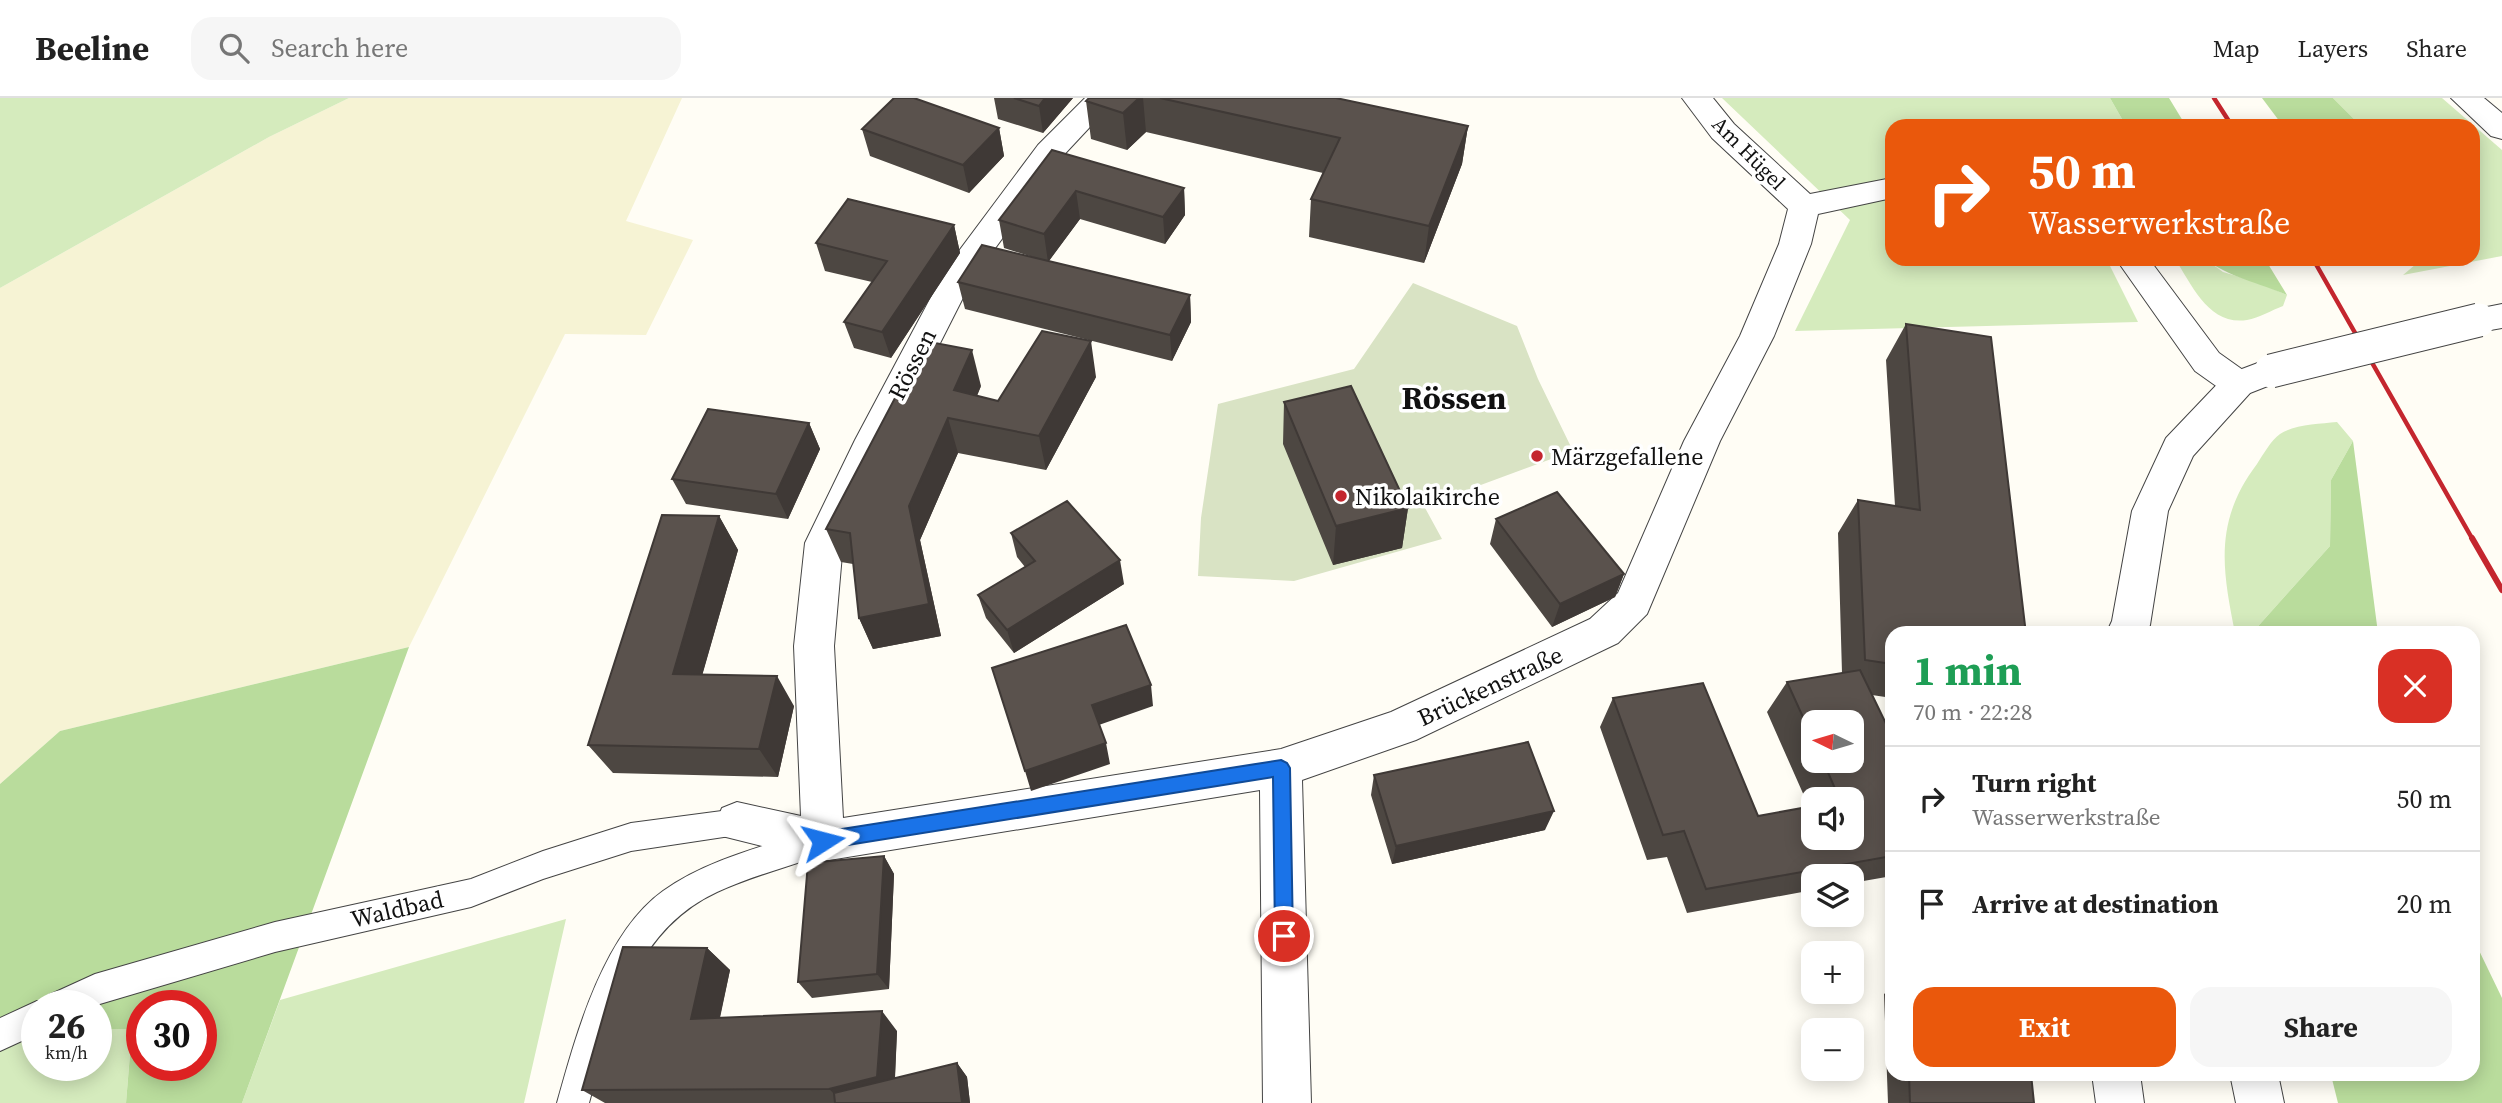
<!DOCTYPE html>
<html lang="en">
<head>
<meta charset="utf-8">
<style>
  body { margin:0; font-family:"Source Serif 4",serif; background:#f6f6f6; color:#222; height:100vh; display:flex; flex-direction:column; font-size:26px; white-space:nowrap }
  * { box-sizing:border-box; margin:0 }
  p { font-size:23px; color:#767676 }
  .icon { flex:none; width:38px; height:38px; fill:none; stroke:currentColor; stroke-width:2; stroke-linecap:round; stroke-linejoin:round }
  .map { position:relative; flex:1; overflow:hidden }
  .side { position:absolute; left:1885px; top:528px; width:595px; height:455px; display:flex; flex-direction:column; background:#fff; border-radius:21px; box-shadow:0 4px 18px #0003 }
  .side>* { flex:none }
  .top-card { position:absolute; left:1885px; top:21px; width:595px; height:147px; border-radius:21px; box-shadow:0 4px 18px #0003; background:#ea580c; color:#fff; overflow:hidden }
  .needle { width:46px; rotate:275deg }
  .buttons { position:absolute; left:1801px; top:612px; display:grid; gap:14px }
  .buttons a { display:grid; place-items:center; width:63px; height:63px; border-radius:14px; background:#fff; box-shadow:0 4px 18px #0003; font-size:35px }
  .speed { position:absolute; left:21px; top:892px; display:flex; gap:14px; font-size:35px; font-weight:700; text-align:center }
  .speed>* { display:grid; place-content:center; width:91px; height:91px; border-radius:50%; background:#fff; box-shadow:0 4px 18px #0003; line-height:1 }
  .speed small { font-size:18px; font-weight:400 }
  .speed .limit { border:10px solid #d22; background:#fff; color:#111 }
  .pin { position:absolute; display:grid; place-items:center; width:60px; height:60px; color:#fff; margin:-30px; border:4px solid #fff; border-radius:50%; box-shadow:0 2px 7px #0007 }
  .me { position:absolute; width:77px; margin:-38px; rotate:81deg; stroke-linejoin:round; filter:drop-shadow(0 0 5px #0008) }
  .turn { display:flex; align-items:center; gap:24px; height:147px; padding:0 28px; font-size:32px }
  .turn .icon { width:91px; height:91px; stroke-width:2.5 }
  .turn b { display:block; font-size:49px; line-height:60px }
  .round { display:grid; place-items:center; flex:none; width:74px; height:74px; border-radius:21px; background:#f6f6f6 }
  .headline { display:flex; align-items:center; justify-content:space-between; height:119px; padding:0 28px }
  h1 { font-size:42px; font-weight:700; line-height:52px; color:#1e9e55 }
  .primary-button { display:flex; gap:14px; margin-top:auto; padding:14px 28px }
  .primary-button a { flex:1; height:80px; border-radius:21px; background:#ea580c; color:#fff; font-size:28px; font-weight:700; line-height:80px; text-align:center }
  .primary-button a+a { background:#f6f6f6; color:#222 }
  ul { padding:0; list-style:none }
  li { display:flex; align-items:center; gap:21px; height:105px; padding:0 28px; border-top:2px solid #e0e0e0 }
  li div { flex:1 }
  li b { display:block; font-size:26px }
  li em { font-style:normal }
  header { display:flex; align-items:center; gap:42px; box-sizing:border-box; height:98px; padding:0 35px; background:#fff; border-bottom:2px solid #e0e0e0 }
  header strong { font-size:33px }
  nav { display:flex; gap:38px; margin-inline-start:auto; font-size:24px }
  .search { width:490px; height:63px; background:#f6f6f6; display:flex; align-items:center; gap:18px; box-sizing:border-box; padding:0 24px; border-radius:21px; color:#767676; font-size:26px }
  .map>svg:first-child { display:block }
  .farmland { fill:#f6f3d4 }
  .green { fill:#d5ebbd }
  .forest { fill:#b9dc9c; fill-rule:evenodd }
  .cemetery { fill:#d9e3c4 }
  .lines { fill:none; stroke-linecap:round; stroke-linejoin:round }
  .service-casing { stroke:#444; stroke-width:2 }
  .minor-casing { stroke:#444; stroke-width:2 }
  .tertiary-casing { stroke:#444; stroke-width:2 }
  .service { fill:#fff; fill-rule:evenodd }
  .minor { fill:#fff; fill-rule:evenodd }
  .tertiary { fill:#fff; fill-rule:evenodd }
  .rail-far1 { stroke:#c4262e; stroke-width:4.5 }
  .rail { stroke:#c4262e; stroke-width:6 }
  .tertiary-bridge-casing { stroke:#444; stroke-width:35; stroke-linecap:butt }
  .tertiary-bridge { stroke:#fff; stroke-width:33 }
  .wall { fill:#4d4742; fill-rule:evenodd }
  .shaded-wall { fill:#3f3936 }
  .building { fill:#5a524d; stroke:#3f3936; stroke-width:2 }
  .route { fill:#1a73e8; stroke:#114b97; stroke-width:2 }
  .poi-dot { fill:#c4262e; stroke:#fff; stroke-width:2.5 }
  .labels { text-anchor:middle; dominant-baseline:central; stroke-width:7; stroke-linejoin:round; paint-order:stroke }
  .far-street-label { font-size:21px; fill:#111; stroke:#fff }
  .street-label { font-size:24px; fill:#111; stroke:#fff }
  .poi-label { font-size:24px; fill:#111; stroke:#fff; text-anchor:start }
  .district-label { font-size:32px; font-weight:bold; fill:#111; stroke:#fff }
</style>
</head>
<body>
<header>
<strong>Beeline</strong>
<div class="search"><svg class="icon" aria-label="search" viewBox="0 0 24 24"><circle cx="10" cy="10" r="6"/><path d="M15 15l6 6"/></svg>Search here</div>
<nav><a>Map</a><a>Layers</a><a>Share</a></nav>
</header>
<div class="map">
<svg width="2502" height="1005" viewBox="0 0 2502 1005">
  <rect width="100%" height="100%" fill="#fffdf5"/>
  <path class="farmland" d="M 349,0 L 682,0 L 626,123 L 693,142 L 646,237 L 565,236 L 409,549 L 60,633 L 0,686 L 0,190 L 269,39 Z"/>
  <path class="green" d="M 0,0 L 349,0 L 269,39 L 0,190 Z
    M 1722,0 L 2110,0 L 2126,28 L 1892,28 L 1892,161 L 2102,161 L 2110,168 L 2138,224 L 1795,233 L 1850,122 Z
    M 2333,0 L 2442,0 L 2502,52 L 2502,158 L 2403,177 L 2422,161 L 2473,161 L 2473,28 L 2361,28 Z
    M 2175,161 L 2205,161 L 2223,174 L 2257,184 L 2287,197 L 2283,208 C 2272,212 2259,220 2247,222 C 2209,228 2192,187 2175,161 Z
    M 2337,324 L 2353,343 L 2331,382 L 2330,448 L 2252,535 L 2235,535 C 2222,470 2214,423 2257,366 C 2263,357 2271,342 2280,336 C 2296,326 2319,326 2337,324 Z
    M 566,821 L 524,1005 L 242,1005 L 280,902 Z
    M 132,930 L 126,1005 L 0,1005 L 0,934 L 37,932 L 37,968 L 96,968 L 96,931 Z"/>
  <path class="forest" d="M 2110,0 L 2169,0 L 2186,28 L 2126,28 Z
    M 2262,0 L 2333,0 L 2361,28 L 2283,28 Z
    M 2205,161 L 2265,161 L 2287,197 C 2259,185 2229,179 2205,161 Z
    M 2353,343 L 2378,535 L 2252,535 L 2330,448 L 2331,382 Z
    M 409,549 L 242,1005 L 126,1005 L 132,931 L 96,931 L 96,908 L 37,908 L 0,934 L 0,686 L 60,633 ZM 142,908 L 201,908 L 201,968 L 142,968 Z
    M 2473,840 L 2502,900 L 2502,1005 L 2338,1005 L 2331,977 L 2473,976 Z"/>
  <path class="cemetery" d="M 1413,185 L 1517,228 L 1538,281 L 1573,353 L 1424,408 L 1442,441 L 1294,483 L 1198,478 L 1201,420 L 1218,306 L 1354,271 Z"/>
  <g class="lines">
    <g class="service-casing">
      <path id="service" d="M 737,711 L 747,714 L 752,724 L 747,734 L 737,737 L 631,753 L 543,781 L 471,809 L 275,854 L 93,908 L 37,908 L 37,936 L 0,953 L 0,920 L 37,903 L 45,907 L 49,897 L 95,876 L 275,824 L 471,781 L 543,753 L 631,725 Z
        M 822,729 L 832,733 L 837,743 L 832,753 C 795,767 754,777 717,794 C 634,832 611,925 589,1005 L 557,1005 C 576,937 603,836 663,793 C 709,760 770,747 822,729 Z"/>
    </g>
    <g class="minor-casing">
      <path id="minor" d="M 1085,0 L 1117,0 L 1060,61 L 972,182 L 891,342 L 843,445 L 834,548 L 843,720 L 1281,651 L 1391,614 L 1590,521 L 1618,495 L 1684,343 L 1740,238 L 1779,146 L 1788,111 L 1712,40 L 1682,0 L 1713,0 L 1734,26 L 1810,96 L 1892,80 L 1892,100 L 1818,116 L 1811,146 L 1774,238 L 1720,343 L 1647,516 L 1618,545 L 1416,642 L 1302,682 L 1311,1005 L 1263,1005 L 1260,692 L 823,763 L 722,738 L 716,724 L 722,710 L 737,704 L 801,718 L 794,548 L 805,445 L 855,342 L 947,169 L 1038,47 Z
        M 2451,0 L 2484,0 L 2502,15 L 2502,41 L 2491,38 Z
        M 2116,161 L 2149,161 L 2219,255 L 2250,277 L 2255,286 L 2250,295 L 2238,299 L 2226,295 L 2195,273 Z"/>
    </g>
    <g class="tertiary-casing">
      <path id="tertiary" d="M 2502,206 L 2502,230 L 2479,234 L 2467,231 L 2462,222 L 2467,213 Z
        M 2271,260 L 2283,264 L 2288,273 L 2283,282 L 2250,295 L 2193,358 L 2168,413 L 2150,527 L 2146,536 L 2106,536 L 2112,523 L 2132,413 L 2166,340 L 2226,277 Z
        M 2092,976 L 2140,976 L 2144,1005 L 2096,1005 Z
        M 2230,976 L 2278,976 L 2284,1005 L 2236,1005 Z"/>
    </g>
    <use href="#service" class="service"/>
    <use href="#minor" class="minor"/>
    <use href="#tertiary" class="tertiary"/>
    <path class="rail-far1" d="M 2214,0 L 2232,28
      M 2313,161 L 2473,442"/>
    <path class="rail" d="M 2472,440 L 2502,492"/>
    <g class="tertiary-bridge-casing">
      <path id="tertiary-bridge" d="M 2271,273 L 2479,222"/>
    </g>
    <use href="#tertiary-bridge" class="tertiary-bridge"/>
  </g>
  <path class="wall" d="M 994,0 L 1073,0 L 1043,35 L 998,21 Z
    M 1089,0 L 1336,0 L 1468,28 L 1462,66 L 1424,165 L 1309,139 L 1311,101 L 1323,75 L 1146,34 L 1127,52 L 1091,41 L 1086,3 Z
    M 999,30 L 1004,58 L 969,95 L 870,58 L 862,31 Z
    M 1052,52 L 1184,90 L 1185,117 L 1165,146 L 1080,121 L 1049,163 L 1190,197 L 1191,224 L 1172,263 L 965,211 L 958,184 L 1036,160 L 1004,150 L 999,122 Z
    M 954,127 L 960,155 L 891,260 L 854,250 L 844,224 L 872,184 L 825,173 L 816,145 Z
    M 1906,226 L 1991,239 L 1892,536 L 1892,600 L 1872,597 L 1892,638 L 1892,778 L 1852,785 L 1852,779 L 1813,779 L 1813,792 L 1687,815 L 1667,759 L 1647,762 L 1600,629 L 1613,600 L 1758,718 L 1809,709 L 1767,614 L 1787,584 L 1842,575 L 1838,435 L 1858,402 L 1895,408 L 1886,262 ZM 1813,625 L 1852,663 L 1813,663 ZM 1813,702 L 1852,702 L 1813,740 Z
    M 1096,279 L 1046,372 L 958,355 L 920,442 L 941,538 L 873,551 L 859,520 L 853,466 L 841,464 L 826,431 L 981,288 L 977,298 L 998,303 Z
    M 1284,304 L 1408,410 L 1402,450 L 1333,467 L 1283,346 Z
    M 809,325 L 820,351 L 788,421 L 686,406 L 672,381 Z
    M 719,418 L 738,452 L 702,577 L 794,608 L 778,679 L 613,675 L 588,647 Z
    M 1496,421 L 1624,476 L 1615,499 L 1552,529 L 1490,446 Z
    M 1011,435 L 1124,486 L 1014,555 L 986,520 L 978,497 L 1025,469 L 1017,459 Z
    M 1374,677 L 1545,732 L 1392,766 L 1371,697 Z
    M 884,758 L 894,776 L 889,891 L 812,900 L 798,884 Z
    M 707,850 L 730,872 L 720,920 L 897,933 L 895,981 L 957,965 L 967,979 L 970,1005 L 605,1005 L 582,992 Z
    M 1892,890 L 1892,976 L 2031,976 L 2034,1005 L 1888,1005 L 1884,896 Z"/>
  <path class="shaded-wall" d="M 1045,0 L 1073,0 L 1043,35 L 1039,8 Z
    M 1139,0 L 1143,0 L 1146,34 L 1127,52 L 1123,15 Z
    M 1468,28 L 1462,66 L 1424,165 L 1429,128 Z
    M 999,30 L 1004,58 L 969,95 L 963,67 Z
    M 1184,90 L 1185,117 L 1165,146 L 1163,119 Z
    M 1076,93 L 1080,121 L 1048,164 L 1044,136 Z
    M 954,127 L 960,155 L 891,260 L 882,234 Z
    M 1190,197 L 1191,224 L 1172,263 L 1170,237 Z
    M 1091,243 L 1096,279 L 1046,372 L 1039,338 Z
    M 972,252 L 981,288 L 965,324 L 954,292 Z
    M 948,320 L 958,355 L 920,442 L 941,538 L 873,551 L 859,520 Z
    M 809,325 L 820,351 L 788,421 L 776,396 Z
    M 1408,410 L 1402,450 L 1333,467 L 1336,428 Z
    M 719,418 L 738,452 L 694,606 L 673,576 Z
    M 1120,462 L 1124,486 L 1014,555 L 1007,532 Z
    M 1624,476 L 1615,499 L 1552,529 L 1560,506 Z
    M 777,578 L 794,608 L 778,679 L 759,651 Z
    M 1151,587 L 1153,608 L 1096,628 L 1092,607 Z
    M 1106,645 L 1110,666 L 1031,693 L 1025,673 Z
    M 1554,713 L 1545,732 L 1392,766 L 1396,748 Z
    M 884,758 L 894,776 L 889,891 L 877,876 Z
    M 707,850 L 730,872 L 715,941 L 691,921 Z
    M 882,913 L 897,933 L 894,997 L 844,1005 L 829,991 Z
    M 957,965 L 967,979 L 970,1005 L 962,1005 Z"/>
  <path class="building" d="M 894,0 L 914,0 L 999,30 L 963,67 L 862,31 Z
    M 1014,0 L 1045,0 L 1039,8 Z
    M 1089,0 L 1139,0 L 1123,15 L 1086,3 Z
    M 1160,0 L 1336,0 L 1468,28 L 1429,128 L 1311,101 L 1340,40 Z
    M 1052,52 L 1184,90 L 1163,119 L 1076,93 L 1044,136 L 999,122 Z
    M 848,101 L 954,127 L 882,234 L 844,224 L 887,163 L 816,145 Z
    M 982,147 L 1190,197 L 1170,237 L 958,184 Z
    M 1906,226 L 1991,239 L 2026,536 L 1892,536 L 1892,566 L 1865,562 L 1858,402 L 1920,412 Z
    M 1042,233 L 1091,243 L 1039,338 L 948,320 L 909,408 L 929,506 L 859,520 L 850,435 L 826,431 L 925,243 L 972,252 L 954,292 L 998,303 Z
    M 1351,288 L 1408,410 L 1336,428 L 1284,304 Z
    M 708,311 L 809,325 L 776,396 L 672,381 Z
    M 1557,394 L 1624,476 L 1560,506 L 1496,421 Z
    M 1067,403 L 1120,462 L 1007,532 L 978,497 L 1035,463 L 1011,435 Z
    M 662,417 L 719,418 L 673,576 L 777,578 L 759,651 L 588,647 Z
    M 1126,527 L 1151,587 L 1092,607 L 1106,645 L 1025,673 L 992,570 Z
    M 1860,572 L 1892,638 L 1892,758 L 1706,791 L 1684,733 L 1663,737 L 1613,600 L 1703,585 L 1758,718 L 1813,708 L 1813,740 L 1852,740 L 1852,702 L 1840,702 L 1823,663 L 1852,663 L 1852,625 L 1813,625 L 1813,641 L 1787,584 Z
    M 1528,644 L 1554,713 L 1396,748 L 1374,677 Z
    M 884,758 L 877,876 L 798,884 L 808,765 Z
    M 623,849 L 707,850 L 691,921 L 882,913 L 877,979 L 829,991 L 582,992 Z
    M 957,965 L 962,1005 L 835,1005 L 834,995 Z
    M 1909,976 L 2031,976 L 2034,1005 L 1910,1005 Z"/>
  <path class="route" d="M 1281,662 L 1287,665 L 1290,670 L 1293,838 L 1291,844 L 1284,847 L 1277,844 L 1275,838 L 1273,679 L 823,751 L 817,749 L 814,743 L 817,737 L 823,734 Z"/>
  <g class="poi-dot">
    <circle cx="1537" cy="358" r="7"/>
    <circle cx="1341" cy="398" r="7"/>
  </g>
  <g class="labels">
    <g class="far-street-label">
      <text transform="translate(1749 55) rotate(45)">Am Hügel</text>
    </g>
    <g class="street-label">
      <text transform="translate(912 266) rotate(-63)">Rössen</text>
      <text transform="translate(1490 588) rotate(-25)">Brückenstraße</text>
      <text transform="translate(397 811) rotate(-13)">Waldbad</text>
    </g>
    <g class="poi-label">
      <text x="1551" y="358">Märzgefallene</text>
      <text x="1355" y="398">Nikolaikirche</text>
    </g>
    <g class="district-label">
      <text x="1454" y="300">Rössen</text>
    </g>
  </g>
</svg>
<div class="buttons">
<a><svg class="needle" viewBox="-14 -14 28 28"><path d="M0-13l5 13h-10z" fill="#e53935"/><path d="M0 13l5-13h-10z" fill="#767676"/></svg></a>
<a><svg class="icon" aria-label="sound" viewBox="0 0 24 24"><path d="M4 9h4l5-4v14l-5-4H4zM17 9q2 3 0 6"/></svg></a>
<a><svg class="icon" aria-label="layers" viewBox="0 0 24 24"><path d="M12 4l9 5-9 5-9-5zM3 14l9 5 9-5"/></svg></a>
<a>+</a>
<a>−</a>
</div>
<div class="speed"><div>26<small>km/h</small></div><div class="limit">30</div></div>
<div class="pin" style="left:1284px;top:838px;background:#d93025"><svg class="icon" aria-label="arrive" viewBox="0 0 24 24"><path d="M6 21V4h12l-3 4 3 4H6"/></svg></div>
<svg class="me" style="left:823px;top:743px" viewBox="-20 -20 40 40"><path d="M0-17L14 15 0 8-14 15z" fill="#1a73e8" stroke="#fff" stroke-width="4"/></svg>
<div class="top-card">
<div class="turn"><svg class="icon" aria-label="right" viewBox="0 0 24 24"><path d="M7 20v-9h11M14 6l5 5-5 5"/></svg><div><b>50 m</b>Wasserwerkstraße</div></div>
</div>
<section class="side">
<div class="headline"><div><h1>1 min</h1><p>70 m · 22:28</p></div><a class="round" style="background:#d93025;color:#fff"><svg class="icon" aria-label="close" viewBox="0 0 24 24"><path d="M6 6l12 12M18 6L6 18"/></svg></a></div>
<ul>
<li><svg class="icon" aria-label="right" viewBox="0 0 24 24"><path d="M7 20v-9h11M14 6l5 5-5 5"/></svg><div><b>Turn right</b><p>Wasserwerkstraße</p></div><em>50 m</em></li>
<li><svg class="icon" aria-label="arrive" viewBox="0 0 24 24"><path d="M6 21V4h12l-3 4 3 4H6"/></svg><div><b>Arrive at destination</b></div><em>20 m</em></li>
</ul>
<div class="primary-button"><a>Exit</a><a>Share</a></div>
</section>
</div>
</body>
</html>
